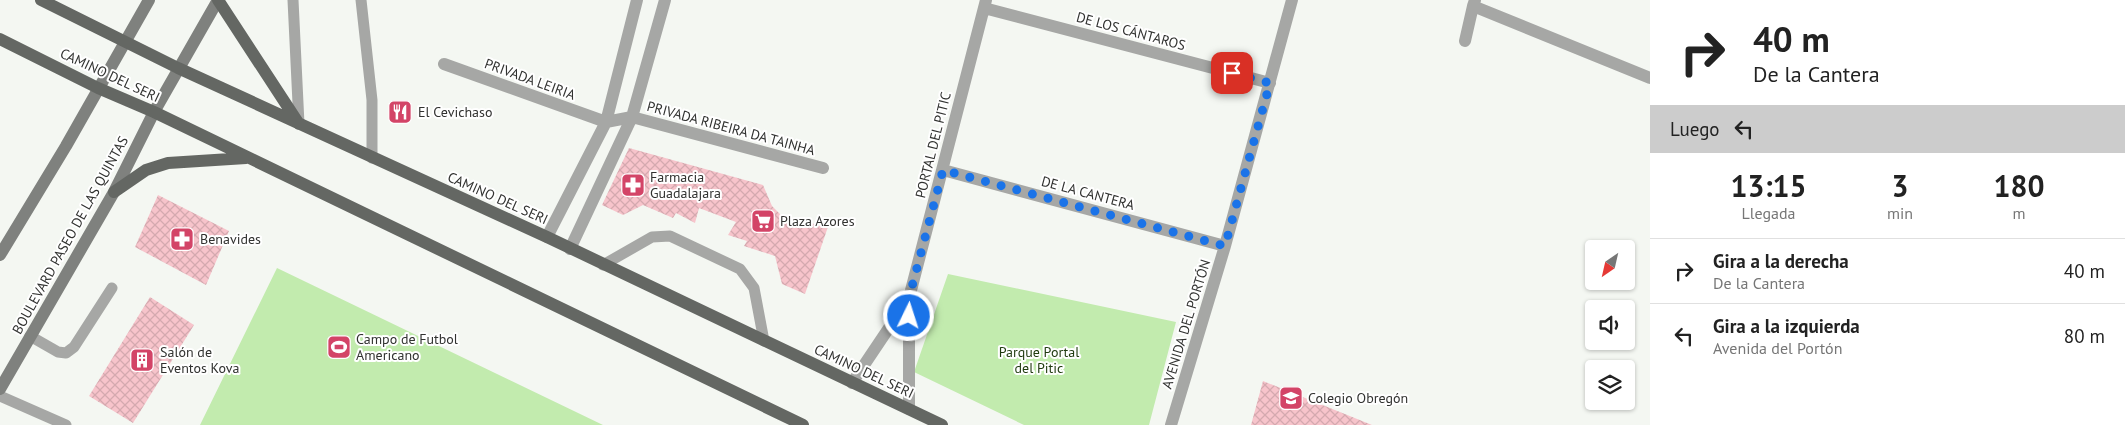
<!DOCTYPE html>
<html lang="es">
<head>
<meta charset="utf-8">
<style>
  body { margin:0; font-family:"PT Sans",sans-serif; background:#f6f6f6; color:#222; height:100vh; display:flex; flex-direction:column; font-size:19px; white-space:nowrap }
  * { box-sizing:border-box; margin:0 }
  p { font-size:16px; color:#767676 }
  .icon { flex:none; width:28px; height:28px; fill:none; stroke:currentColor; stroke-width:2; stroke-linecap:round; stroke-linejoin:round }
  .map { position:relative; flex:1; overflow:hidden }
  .sheet { display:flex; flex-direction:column; background:#fff; width:475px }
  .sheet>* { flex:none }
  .top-card { background:#fff; color:#222; overflow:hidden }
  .needle { width:32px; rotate:214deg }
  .buttons { position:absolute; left:1585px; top:240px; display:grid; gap:10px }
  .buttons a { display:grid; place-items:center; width:50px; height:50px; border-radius:5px; background:#fff; box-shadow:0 1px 4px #0004; font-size:25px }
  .pin { position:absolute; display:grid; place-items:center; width:42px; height:42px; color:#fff; margin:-21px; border-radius:10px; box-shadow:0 2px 8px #0006 }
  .me { position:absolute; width:55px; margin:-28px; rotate:4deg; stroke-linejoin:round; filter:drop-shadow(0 0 4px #0008) }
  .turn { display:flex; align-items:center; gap:18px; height:105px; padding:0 20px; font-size:22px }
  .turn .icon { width:65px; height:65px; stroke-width:2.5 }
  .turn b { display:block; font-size:35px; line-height:42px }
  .then { display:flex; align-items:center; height:48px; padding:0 20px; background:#0003; gap:10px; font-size:19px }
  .eta { display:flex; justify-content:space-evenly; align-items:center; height:85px; text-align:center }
  .eta b { font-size:30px; font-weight:800; line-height:35px }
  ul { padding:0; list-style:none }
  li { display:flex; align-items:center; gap:15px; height:65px; padding:0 20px; border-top:1px solid #e0e0e0 }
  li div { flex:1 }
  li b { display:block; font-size:19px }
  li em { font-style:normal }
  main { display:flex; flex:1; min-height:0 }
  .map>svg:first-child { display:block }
  .park { fill:#c2ebae }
  .building { fill:url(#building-cross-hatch) }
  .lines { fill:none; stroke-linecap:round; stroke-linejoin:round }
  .lane { stroke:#a6a7a5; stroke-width:11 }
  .street { stroke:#a6a7a5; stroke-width:12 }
  .secondary { stroke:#7f817e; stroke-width:12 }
  .primary { stroke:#646763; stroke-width:12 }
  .route { stroke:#1a73e8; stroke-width:9; stroke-dasharray:0 16.2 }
  .labels { text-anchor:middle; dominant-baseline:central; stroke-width:4; stroke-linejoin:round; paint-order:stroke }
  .street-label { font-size:14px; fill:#313230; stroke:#fff }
  .poi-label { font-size:14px; fill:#313230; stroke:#fff; text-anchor:start }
  .park-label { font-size:14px; fill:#1f3a0e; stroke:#fff }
</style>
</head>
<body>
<main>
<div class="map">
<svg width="1650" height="425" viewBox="0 0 1650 425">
  <defs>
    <pattern id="building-cross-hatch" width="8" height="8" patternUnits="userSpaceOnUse" patternTransform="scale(1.25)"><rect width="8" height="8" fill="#f7c4cb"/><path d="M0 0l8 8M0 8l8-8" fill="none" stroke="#d4a9af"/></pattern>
  </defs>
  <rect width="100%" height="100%" fill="#f4f7f2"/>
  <path class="park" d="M 277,268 L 603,425 L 200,425 Z
    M 948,274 L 1176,322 L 1149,425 L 1024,425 L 914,372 Z"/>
  <path class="building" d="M 629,148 L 763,185 L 772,206 L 783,217 L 799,224 L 802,220 L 820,226 L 831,218 L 805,294 L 782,284 L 775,256 L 744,246 L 747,241 L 728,235 L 736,222 L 699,208 L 695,223 L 676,213 L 673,218 L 643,205 L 623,215 L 602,205 Z
    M 158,195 L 229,231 L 206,285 L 135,247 Z
    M 150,297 L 194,325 L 133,423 L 89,396 Z
    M 1263,381 L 1372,425 L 1251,425 Z"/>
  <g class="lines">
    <path class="lane" d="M 293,0 L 299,124
      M 361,0 L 372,100 L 372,158
      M 603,265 L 652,237 L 670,236 L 740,269 L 754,288 L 764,341
      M 30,336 L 58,352 L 66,353 L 74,347 L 112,288
      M 0,396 L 66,425"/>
    <path class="street" d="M 1475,0 L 1473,6 L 1650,78
      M 984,8 L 1270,83
      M 1465,41 L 1473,6
      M 444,64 L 606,122 L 632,117 L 823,168
      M 943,170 L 1225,246
      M 547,237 L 606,122 L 637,0
      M 570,249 L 632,117 L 665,0
      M 852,383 L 909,298
      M 909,409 L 909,298 L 986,0
      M 1171,425 L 1225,246 L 1292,0"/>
    <path class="secondary" d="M 0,255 L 66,146 L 149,0
      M 0,389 L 114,192 L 154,112 L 218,0"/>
    <path class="primary" d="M 41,0 L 178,68 L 547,237 L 942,425
      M 218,0 L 299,124
      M 0,39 L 98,88 L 154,112 L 803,425
      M 114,192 L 146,170 L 168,163 L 246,158"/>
  </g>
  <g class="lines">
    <path class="route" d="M 909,316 L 909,298 L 943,170 L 1225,246 L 1270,83 L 1232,73"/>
  </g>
  <defs>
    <g id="restaurant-square" transform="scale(1.25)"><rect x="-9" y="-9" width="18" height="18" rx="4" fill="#d34467" stroke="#fff"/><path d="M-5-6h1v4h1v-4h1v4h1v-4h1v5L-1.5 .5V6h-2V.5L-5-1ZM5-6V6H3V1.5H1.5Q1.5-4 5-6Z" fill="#fff"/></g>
    <g id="pharmacy-square" transform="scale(1.25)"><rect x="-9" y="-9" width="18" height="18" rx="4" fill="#d34467" stroke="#fff"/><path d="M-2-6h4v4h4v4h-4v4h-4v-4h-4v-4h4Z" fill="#fff"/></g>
    <g id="supermarket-square" transform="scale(1.25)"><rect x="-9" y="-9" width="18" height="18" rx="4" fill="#d34467" stroke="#fff"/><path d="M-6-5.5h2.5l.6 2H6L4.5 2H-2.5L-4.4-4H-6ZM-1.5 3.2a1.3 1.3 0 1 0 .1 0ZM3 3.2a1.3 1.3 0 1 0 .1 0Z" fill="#fff"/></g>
    <g id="stadium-square" transform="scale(1.25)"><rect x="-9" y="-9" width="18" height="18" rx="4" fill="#d34467" stroke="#fff"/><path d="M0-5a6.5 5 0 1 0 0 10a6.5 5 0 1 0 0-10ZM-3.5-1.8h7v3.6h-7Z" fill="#fff"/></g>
    <g id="building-square" transform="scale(1.25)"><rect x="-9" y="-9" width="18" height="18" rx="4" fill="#d34467" stroke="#fff"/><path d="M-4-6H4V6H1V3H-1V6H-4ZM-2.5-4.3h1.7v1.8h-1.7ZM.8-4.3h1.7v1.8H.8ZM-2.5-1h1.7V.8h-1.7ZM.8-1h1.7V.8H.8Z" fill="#fff"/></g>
    <g id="school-square" transform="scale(1.25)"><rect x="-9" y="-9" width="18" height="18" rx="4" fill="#d34467" stroke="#fff"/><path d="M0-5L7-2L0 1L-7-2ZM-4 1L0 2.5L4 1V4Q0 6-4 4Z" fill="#fff"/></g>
  </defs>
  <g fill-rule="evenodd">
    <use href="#restaurant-square" x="400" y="112"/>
    <use href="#pharmacy-square" x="633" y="185"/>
    <use href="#supermarket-square" x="763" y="221"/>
    <use href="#pharmacy-square" x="182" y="239"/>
    <use href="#stadium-square" x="339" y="347"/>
    <use href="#building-square" x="142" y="360"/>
    <use href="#school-square" x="1291" y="398"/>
  </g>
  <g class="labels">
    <g class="street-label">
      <text transform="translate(1131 31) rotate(15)">DE LOS CÁNTAROS</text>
      <text transform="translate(110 75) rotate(25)">CAMINO DEL SERI</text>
      <text transform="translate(530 79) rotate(20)">PRIVADA LEIRIA</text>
      <text transform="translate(731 128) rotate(15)">PRIVADA RIBEIRA DA TAINHA</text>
      <text transform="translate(933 145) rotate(-76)">PORTAL DEL PITIC</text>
      <text transform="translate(1088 193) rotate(15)">DE LA CANTERA</text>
      <text transform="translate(498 198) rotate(24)">CAMINO DEL SERI</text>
      <text transform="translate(70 235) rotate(-61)">BOULEVARD PASEO DE LAS QUINTAS</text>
      <text transform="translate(1186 324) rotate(-73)">AVENIDA DEL PORTÓN</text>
      <text transform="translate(864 371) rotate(25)">CAMINO DEL SERI</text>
    </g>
    <g class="poi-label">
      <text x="418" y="112">El Cevichaso</text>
      <text x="650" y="177">Farmacia<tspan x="650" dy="16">Guadalajara</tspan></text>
      <text x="780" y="221">Plaza Azores</text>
      <text x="200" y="239">Benavides</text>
      <text x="356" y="339">Campo de Futbol<tspan x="356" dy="16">Americano</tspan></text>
      <text x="160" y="352">Salón de<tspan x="160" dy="16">Eventos Kova</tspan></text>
      <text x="1308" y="398">Colegio Obregón</text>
    </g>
    <g class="park-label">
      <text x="1039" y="352">Parque Portal<tspan x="1039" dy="16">del Pitic</tspan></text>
    </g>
  </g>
</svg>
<div class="buttons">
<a><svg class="needle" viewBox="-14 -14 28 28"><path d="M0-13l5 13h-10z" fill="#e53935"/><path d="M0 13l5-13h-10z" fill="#767676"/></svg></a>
<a><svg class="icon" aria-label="sound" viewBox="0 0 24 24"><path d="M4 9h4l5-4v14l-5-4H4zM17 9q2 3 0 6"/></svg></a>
<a><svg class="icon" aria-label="layers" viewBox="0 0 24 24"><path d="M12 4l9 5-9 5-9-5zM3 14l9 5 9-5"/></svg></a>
</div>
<div class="pin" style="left:1232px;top:73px;background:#d93025"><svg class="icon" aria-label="arrive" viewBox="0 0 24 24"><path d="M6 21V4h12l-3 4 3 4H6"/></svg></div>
<svg class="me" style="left:909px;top:316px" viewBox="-20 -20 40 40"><circle r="17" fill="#1a73e8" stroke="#fff" stroke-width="3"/><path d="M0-11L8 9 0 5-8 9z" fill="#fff"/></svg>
</div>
<section class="sheet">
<div class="top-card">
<div class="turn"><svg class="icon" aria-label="right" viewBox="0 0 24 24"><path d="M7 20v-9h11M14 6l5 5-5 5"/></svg><div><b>40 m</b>De la Cantera</div></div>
<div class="then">Luego<svg class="icon" aria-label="left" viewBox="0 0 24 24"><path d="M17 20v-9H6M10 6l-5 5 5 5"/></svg></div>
</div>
<div class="eta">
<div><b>13:15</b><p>Llegada</p></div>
<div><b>3</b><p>min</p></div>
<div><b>180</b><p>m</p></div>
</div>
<ul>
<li><svg class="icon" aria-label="right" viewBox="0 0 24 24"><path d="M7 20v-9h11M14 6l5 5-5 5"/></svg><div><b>Gira a la derecha</b><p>De la Cantera</p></div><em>40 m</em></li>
<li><svg class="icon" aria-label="left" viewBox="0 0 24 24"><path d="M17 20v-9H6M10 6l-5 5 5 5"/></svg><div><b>Gira a la izquierda</b><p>Avenida del Portón</p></div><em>80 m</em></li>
</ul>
</section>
</main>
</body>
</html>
